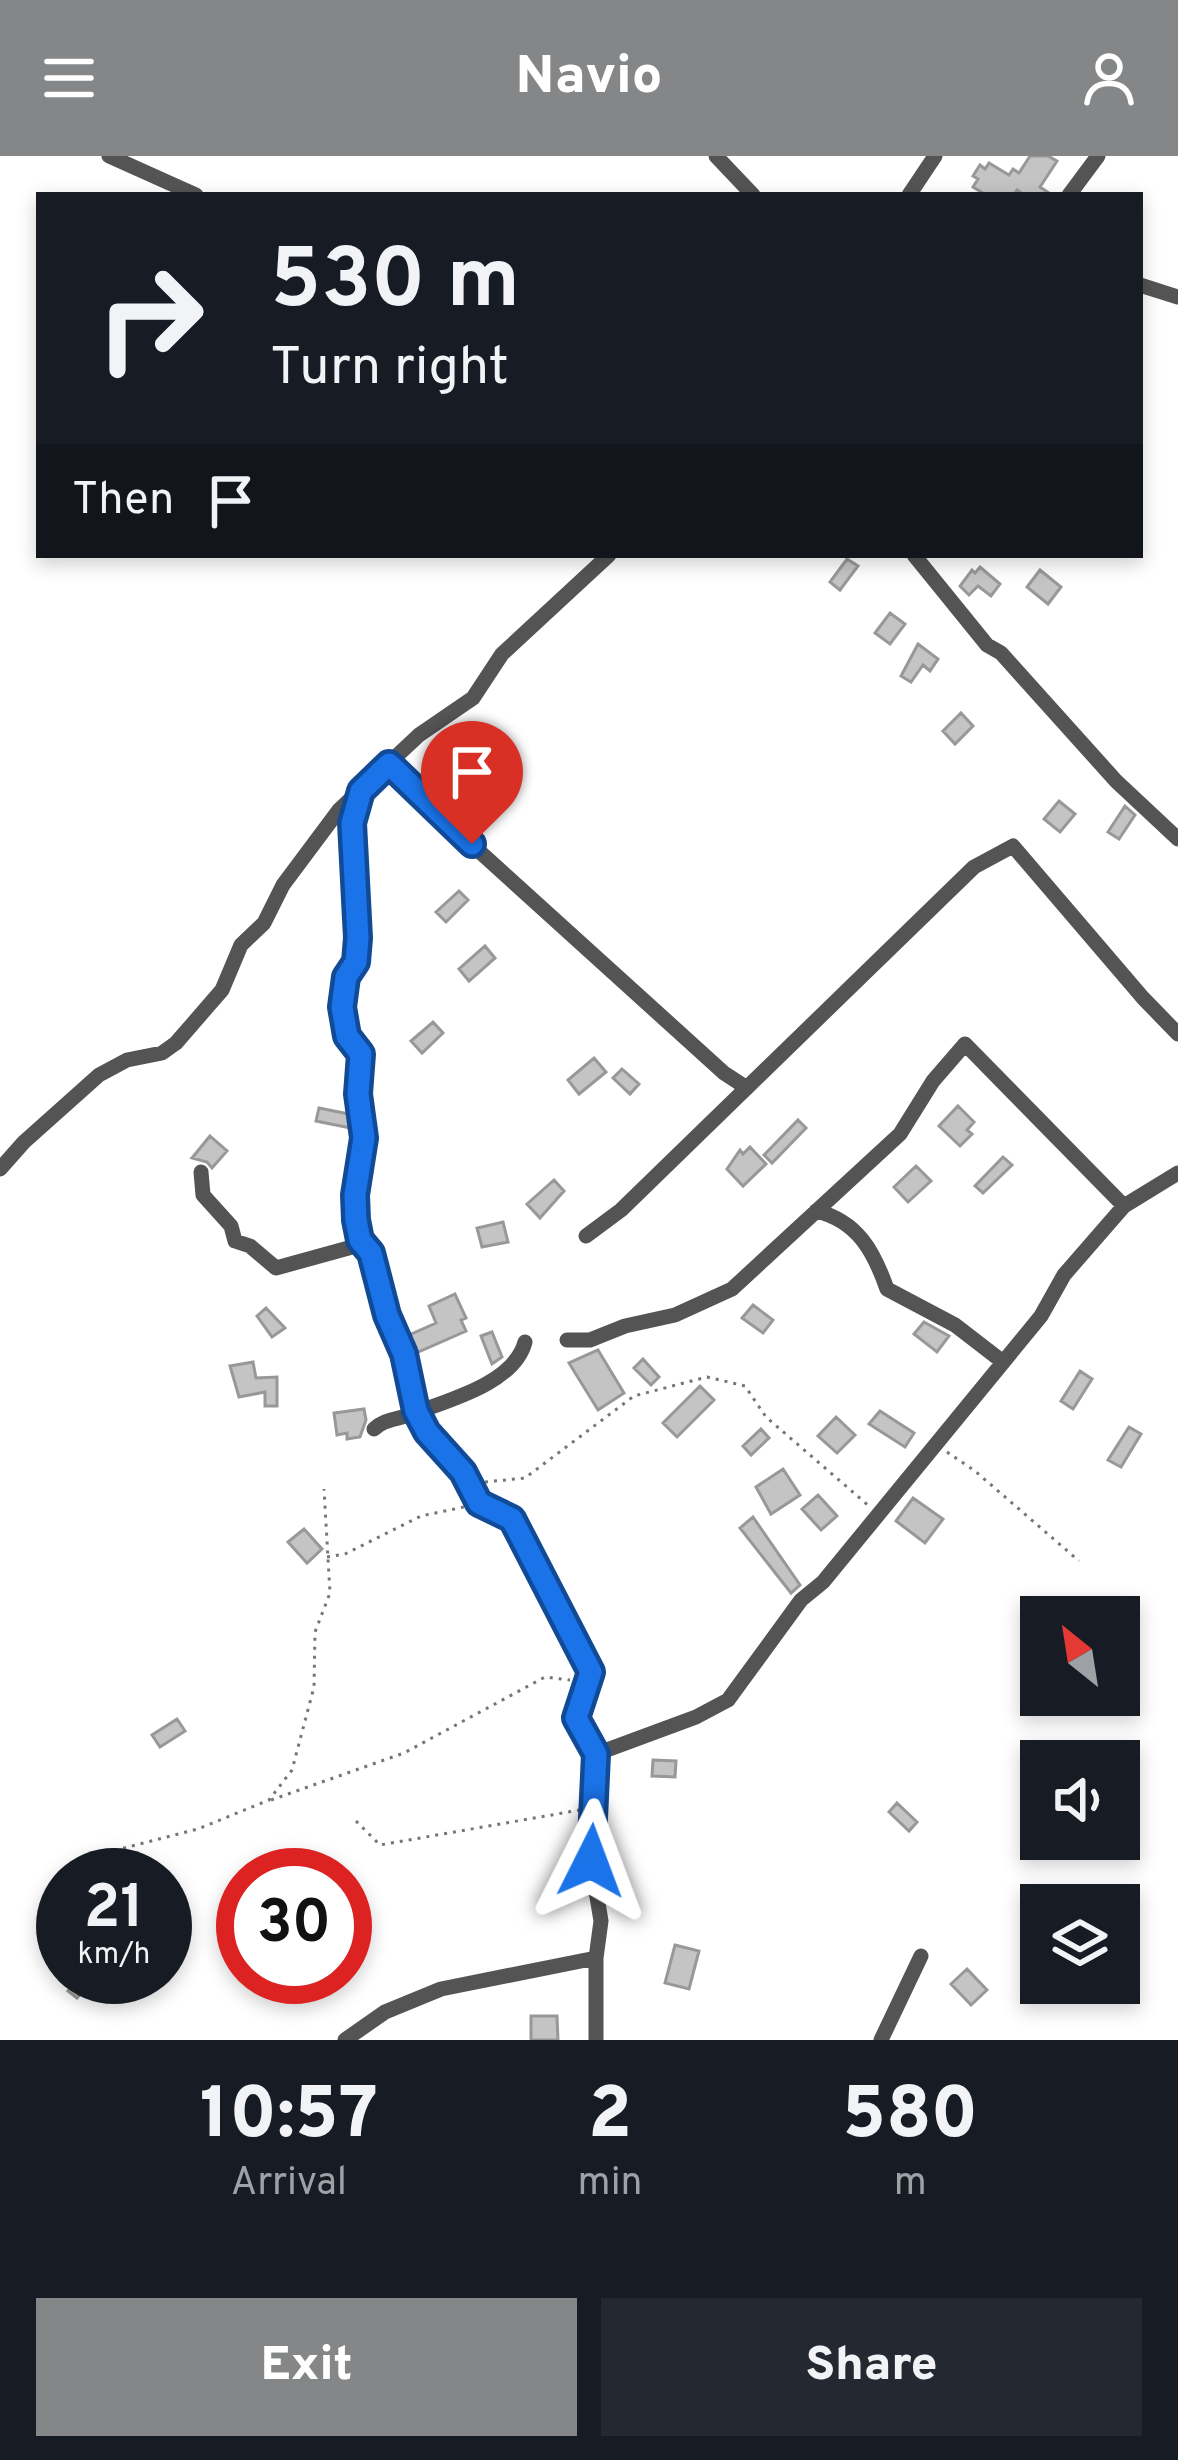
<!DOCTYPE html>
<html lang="en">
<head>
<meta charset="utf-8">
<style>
  body { margin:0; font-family:Overpass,sans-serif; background:#242831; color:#f1f3f6; height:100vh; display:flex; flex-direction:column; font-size:45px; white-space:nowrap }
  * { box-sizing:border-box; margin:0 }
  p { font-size:39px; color:#9ea1a6 }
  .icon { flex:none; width:66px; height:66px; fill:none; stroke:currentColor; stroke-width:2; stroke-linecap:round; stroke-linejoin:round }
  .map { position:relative; height:1884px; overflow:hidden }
  .sheet { display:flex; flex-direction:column; background:#171b24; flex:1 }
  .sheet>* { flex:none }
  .banner { position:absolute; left:36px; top:36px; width:1107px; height:366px; border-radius:0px; box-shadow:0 6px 18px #0003; background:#171b24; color:#f1f3f6; overflow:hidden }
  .needle { width:78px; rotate:330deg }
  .fabs { position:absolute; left:1020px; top:1440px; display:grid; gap:24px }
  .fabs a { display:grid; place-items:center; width:120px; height:120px; border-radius:0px; background:#171b24; box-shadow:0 6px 18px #0003; font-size:60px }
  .speed { position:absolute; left:36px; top:1692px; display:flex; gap:24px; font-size:60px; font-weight:700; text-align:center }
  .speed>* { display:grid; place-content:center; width:156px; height:156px; border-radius:50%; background:#171b24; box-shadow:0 6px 18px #0003; line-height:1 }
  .speed small { font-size:30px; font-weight:400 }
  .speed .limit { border:18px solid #d22; background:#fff; color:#111 }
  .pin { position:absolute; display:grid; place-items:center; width:102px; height:102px; color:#fff; margin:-123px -51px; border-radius:50% 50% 50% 0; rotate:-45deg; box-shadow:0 0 12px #0007 }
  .pin .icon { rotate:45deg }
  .me { position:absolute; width:132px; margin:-66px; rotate:3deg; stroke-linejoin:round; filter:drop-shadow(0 0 9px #0008) }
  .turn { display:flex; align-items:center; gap:42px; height:252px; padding:0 36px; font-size:54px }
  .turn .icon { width:156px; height:156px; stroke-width:2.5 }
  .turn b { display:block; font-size:84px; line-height:102px }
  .then { display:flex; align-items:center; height:114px; padding:0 36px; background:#0003; gap:24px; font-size:45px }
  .eta { display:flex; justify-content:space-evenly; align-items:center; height:204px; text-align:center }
  .eta b { font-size:72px; font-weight:800; line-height:84px }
  .primary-button { display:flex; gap:24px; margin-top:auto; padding:24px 36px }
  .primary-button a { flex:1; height:138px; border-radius:0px; background:#858687; color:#fff; font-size:48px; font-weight:800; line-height:138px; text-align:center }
  .primary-button a+a { background:#242831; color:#f1f3f6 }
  header { display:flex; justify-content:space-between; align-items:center; height:156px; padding:0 36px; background:#858687; color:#fff; font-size:54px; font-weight:800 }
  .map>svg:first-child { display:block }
  .building { fill:#c4c4c4; stroke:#989898; stroke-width:3 }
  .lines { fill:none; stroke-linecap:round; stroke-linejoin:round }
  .path { stroke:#767676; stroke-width:3; stroke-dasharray:3 6; stroke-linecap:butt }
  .minor { stroke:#545454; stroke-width:15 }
  .route-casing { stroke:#114b97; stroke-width:30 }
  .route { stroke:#1a73e8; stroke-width:21 }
</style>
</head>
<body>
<header><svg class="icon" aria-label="menu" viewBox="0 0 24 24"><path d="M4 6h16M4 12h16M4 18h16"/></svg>Navio<svg class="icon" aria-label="person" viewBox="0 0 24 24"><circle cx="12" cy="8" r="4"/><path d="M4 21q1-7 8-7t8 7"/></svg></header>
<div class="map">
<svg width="1178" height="1884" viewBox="0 0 1178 1884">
  <rect width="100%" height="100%" fill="#fff"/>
  <path class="building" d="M 1030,0 L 1048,0 L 1057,5 L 1040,31 L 1052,39 L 1024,39 L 1017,34 L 1014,39 L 986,39 L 973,31 L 978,23 L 973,20 L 980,9 L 985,13 L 989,7 L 1009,19 L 1013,13 L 1019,17 Z
    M 847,403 L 858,410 L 840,434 L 830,426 Z
    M 980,411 L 1000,428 L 991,440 L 978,430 L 969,439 L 960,430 L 972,414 L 975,417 Z
    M 1040,414 L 1061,431 L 1048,448 L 1027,431 Z
    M 890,457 L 905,468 L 890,488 L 875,477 Z
    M 918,488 L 938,503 L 930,515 L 923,509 L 911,526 L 901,520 Z
    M 961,557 L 973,570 L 955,588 L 943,575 Z
    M 1059,645 L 1075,658 L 1060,676 L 1044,663 Z
    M 1125,650 L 1135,659 L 1119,683 L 1108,676 Z
    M 459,735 L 468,744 L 446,766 L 436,756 Z
    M 485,790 L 495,802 L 469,825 L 459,813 Z
    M 433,866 L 443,877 L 422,897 L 411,885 Z
    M 594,902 L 606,916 L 579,938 L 568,924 Z
    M 622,913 L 639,928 L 630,938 L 613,922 Z
    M 958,950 L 974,966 L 967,974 L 972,978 L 960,990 L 939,970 Z
    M 319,952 L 349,958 L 350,972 L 316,965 Z
    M 798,964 L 806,972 L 772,1007 L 764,999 Z
    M 210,980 L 227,995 L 212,1012 L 207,1006 L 192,1002 Z
    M 750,991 L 766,1008 L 743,1030 L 727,1013 L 740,994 L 743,998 Z
    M 1003,1001 L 1012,1009 L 983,1037 L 975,1030 Z
    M 916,1010 L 931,1025 L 908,1046 L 894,1031 Z
    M 554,1024 L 564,1035 L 540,1062 L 527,1048 Z
    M 503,1066 L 508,1086 L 482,1091 L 477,1072 Z
    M 455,1138 L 466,1162 L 461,1164 L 466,1175 L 416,1197 L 409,1179 L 436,1167 L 429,1150 Z
    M 753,1149 L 773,1164 L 763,1177 L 742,1162 Z
    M 266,1152 L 285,1172 L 272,1181 L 257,1160 Z
    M 924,1166 L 949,1180 L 937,1196 L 914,1178 Z
    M 492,1176 L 502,1201 L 492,1208 L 481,1180 Z
    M 598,1194 L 624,1237 L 598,1254 L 569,1207 Z
    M 643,1203 L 659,1221 L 651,1229 L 634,1212 Z
    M 253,1206 L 256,1222 L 277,1221 L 277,1250 L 265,1250 L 265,1236 L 239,1241 L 230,1210 Z
    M 1080,1215 L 1092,1223 L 1073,1253 L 1061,1245 Z
    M 700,1230 L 714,1244 L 677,1281 L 663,1267 Z
    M 364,1253 L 366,1264 L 360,1281 L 347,1283 L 347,1277 L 337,1279 L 334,1257 Z
    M 880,1255 L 914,1277 L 905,1291 L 869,1268 Z
    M 836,1261 L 855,1279 L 837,1297 L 818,1280 Z
    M 1129,1271 L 1141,1278 L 1121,1311 L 1108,1304 Z
    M 761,1273 L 769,1282 L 751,1299 L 743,1290 Z
    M 783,1313 L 800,1339 L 771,1358 L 756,1331 Z
    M 818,1339 L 837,1360 L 821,1374 L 802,1353 Z
    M 913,1342 L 943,1363 L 925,1387 L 896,1365 Z
    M 753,1361 L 800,1429 L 791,1437 L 740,1372 Z
    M 304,1373 L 322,1393 L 307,1407 L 288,1386 Z
    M 177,1563 L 185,1575 L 160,1591 L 152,1579 Z
    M 653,1604 L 676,1605 L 675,1621 L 652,1620 Z
    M 897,1647 L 917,1666 L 909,1675 L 889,1656 Z
    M 675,1789 L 699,1795 L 689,1833 L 665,1827 Z
    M 967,1813 L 987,1834 L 971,1849 L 951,1828 Z
    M 79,1821 L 95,1821 L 77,1842 L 68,1835 Z
    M 531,1860 L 557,1860 L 558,1884 L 531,1884 Z"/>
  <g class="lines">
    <path class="path" d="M 947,1296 L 975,1315 L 1079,1405
      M 485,1326 L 525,1322 L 634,1240 L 707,1221 L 745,1230 L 766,1261 L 869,1350
      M 327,1401 L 345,1398 L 421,1360 L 464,1351
      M 271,1644 L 404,1597 L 545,1521 L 570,1524
      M 356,1665 L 380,1689 L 580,1654
      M 97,1699 L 198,1673 L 269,1644 L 292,1614 L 314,1531 L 315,1476 L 330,1437 L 324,1333"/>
    <path class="minor" d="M 109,0 L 196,39
      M 716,0 L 753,39
      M 909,39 L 935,0
      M 1069,39 L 1098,0
      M 1140,129 L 1178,141
      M 914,399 L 987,489 L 1001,497 L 1116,625 L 1178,683
      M 389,608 L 405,628 L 724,917 L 747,932
      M 361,635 L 351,667 L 358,782 L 342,851 L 347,880 L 361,898 L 358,938 L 364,982 L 355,1063 L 360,1084 L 371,1097 L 387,1159 L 404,1198 L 416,1255 L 427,1276 L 463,1316 L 479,1347 L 511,1363 L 591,1516 L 576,1562 L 596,1598
      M 0,1013 L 24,986 L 99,919 L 127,904 L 162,897 L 176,887 L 222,834 L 241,789 L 264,767 L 283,729 L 339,654 L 419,579 L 473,542 L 502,498 L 609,399
      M 201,1016 L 203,1039 L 231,1070 L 235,1085 L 250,1090 L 276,1112 L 363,1088
      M 816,1055 C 858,1065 874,1096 887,1133 L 955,1169 L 1003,1206
      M 586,1080 L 621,1054 L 974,711 L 1013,690 L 1143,842 L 1178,878
      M 567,1184 L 590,1184 L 625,1170 L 675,1159 L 732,1133 L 900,978 L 933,925 L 965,888 L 1124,1050
      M 374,1273 C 385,1263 395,1264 409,1259 C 446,1245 514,1228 525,1186
      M 345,1884 L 385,1856 L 441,1833 L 596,1802
      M 596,1884 L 596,1802 L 601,1765 L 591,1705 L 596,1598 L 696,1561 L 728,1544 L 801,1444 L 823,1426 L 1041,1160 L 1064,1119 L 1124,1050 L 1178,1017
      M 881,1884 L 921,1800"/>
  </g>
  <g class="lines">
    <g class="route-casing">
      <path id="route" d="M 472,688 L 389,608 L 361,635 L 352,667 L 358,782 L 356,806 L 346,821 L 342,851 L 347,880 L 361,898 L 358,938 L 364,982 L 355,1039 L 356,1064 L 360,1084 L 371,1097 L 387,1159 L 404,1198 L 416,1255 L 427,1276 L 463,1316 L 479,1347 L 512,1363 L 591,1516 L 576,1562 L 596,1598 L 591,1705"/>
    </g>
    <use href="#route" class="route"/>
  </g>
</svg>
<div class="fabs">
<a><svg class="needle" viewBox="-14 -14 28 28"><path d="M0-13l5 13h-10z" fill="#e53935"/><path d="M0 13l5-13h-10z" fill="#9ea1a6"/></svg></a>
<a><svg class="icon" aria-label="sound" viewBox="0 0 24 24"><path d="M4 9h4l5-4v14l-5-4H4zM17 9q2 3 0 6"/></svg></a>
<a><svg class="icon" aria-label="layers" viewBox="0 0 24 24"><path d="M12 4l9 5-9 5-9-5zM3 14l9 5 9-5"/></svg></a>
</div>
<div class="speed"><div>21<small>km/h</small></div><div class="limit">30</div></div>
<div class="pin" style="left:472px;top:688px;background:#d93025"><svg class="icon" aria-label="arrive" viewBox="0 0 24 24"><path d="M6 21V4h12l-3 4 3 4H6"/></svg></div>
<svg class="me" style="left:591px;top:1705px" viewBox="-20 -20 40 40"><path d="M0-17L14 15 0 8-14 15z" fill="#1a73e8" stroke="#fff" stroke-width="4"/></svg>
<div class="banner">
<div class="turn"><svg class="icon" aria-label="right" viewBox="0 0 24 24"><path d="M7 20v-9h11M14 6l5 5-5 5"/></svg><div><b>530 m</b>Turn right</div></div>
<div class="then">Then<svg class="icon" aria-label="arrive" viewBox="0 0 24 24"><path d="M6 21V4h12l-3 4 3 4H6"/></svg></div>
</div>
</div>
<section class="sheet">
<div class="eta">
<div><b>10:57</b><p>Arrival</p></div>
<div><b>2</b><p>min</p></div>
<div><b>580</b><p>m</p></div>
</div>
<div class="primary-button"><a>Exit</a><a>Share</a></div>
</section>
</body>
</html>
